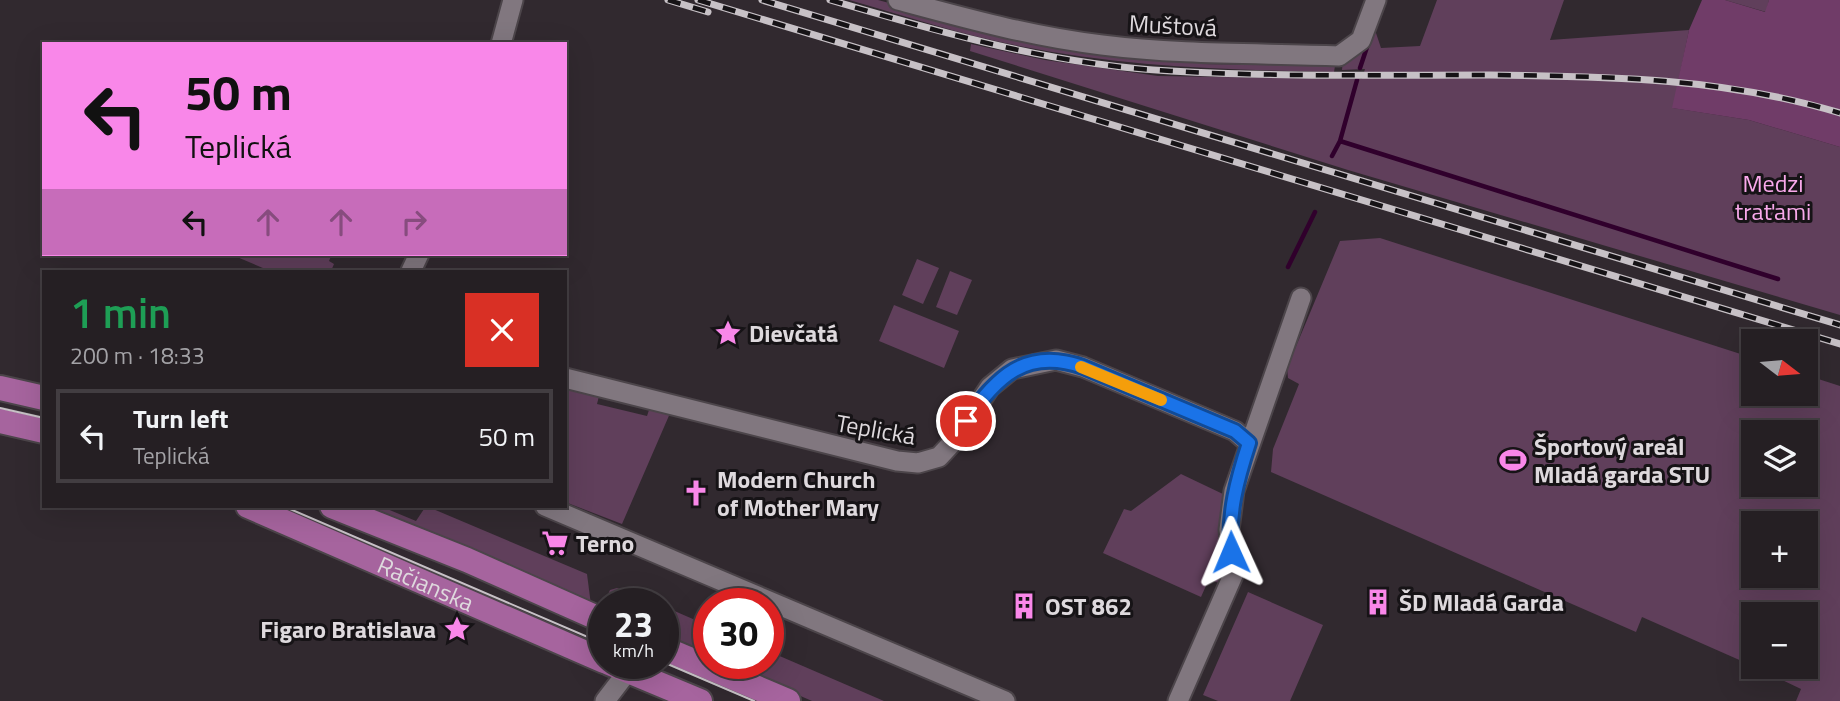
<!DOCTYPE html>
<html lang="en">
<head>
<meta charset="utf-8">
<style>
  body { margin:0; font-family:"Titillium Web",sans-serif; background:#2d272b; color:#f1f3f6; height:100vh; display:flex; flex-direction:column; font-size:26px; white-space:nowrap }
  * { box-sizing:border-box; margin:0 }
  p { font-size:23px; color:#a3a2a6 }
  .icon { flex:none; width:38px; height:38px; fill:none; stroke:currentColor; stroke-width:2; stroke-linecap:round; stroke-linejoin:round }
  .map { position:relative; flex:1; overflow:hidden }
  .drawer { position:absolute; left:42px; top:270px; width:525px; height:238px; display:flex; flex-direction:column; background:#251f23; border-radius:0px; box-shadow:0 7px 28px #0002,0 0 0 2px #423d41 }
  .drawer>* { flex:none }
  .banner { position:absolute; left:42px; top:42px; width:525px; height:214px; border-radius:0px; box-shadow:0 7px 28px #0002,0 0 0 2px #423d41; background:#f987e9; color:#111; overflow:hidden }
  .needle { width:46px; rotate:106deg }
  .buttons { position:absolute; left:1741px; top:329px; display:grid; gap:14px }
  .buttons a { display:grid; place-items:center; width:77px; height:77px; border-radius:0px; background:#251f23; box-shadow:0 7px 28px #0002,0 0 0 2px #423d41; font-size:35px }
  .speed { position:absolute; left:588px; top:588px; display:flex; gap:14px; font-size:35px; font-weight:700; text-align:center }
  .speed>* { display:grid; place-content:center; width:91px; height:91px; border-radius:50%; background:#251f23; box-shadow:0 7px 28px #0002,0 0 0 2px #423d41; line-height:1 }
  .speed small { font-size:18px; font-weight:400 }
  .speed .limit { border:10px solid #d22; background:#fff; color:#111 }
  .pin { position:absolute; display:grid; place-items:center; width:60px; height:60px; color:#fff; margin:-30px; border:4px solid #fff; border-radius:50%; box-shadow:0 2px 7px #0007 }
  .me { position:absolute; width:77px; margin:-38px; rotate:359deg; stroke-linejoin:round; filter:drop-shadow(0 0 5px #0008) }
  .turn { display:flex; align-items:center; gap:24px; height:147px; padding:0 28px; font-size:32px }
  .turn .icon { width:91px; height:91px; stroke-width:2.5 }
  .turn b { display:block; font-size:49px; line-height:60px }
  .lanes { display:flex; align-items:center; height:66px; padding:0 28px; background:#0003; justify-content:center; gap:35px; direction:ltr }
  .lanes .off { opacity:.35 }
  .round { display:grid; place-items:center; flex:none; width:74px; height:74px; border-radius:0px; background:#2d272b }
  .head { display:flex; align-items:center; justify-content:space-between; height:119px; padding:0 28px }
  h1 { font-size:42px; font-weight:600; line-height:52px; color:#1e9e55 }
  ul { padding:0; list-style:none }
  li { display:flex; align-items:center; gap:21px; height:94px; margin:0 14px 10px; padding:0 14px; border:4px solid #423d41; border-radius:0px }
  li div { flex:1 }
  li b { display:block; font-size:26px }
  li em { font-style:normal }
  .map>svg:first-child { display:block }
  .green { fill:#603f5b; fill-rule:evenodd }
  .forest { fill:#703c68 }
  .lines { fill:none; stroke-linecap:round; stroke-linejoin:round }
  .stream { stroke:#30002c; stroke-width:4.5 }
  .minor-casing { stroke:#4c454a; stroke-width:23 }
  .major-casing { stroke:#4c454a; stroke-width:28 }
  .minor { stroke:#81777f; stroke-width:19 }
  .major { stroke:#a6649e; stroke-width:24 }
  .tram { stroke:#c7c1c6; stroke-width:2 }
  .rail-casing { stroke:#c7c1c6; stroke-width:7 }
  .rail { stroke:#161316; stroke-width:4.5; stroke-dasharray:13; stroke-linecap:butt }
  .route-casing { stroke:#114b97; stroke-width:18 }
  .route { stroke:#1a73e8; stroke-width:12 }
  .slow { stroke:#f59e0b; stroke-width:12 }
  .labels { text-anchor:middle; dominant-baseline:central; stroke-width:6; stroke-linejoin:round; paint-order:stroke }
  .street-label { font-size:24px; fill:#ded9dd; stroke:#161316 }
  .park-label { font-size:24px; fill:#f8a8ea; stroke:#161316 }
  .poi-label { font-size:24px; font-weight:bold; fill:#ded9dd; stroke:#161316; text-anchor:start }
</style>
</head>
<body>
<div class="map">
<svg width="1840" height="701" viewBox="0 0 1840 701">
  <rect width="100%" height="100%" fill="#31292f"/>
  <path class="green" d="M 849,0 L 878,0 L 911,9 L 1200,56 L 1200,64 L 1335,66 L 1334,72 C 1229,70 1123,67 1019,46 C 962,35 905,16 849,0 Z
    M 1437,0 L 1564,0 L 1550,40 L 1689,30 L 1673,108 L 1749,120 L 1840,147 L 1840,315 L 1348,170 L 970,51 L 971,44 L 1045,60 L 1158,76 L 1362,79 L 1365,69 L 1342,70 L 1343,59 L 1366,35 L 1376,33 L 1381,48 L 1420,46 Z
    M 1725,0 L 1769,0 L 1766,12 Z
    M 1380,238 L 1753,358 L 1754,394 L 1806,394 L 1806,375 L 1840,386 L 1840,701 L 1796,701 L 1801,689 L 1755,667 L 1806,667 L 1806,614 L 1754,614 L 1753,666 L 1642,617 L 1636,632 L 1271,472 L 1273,449 L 1299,384 L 1288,378 L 1287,368 L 1340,241 ZM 1754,432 L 1806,432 L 1806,485 L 1754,485 ZM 1754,523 L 1806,523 L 1806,576 L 1754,576 Z
    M 230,254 L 332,254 L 329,261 L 334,264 L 331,271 L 270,271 Z
    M 917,259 L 939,268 L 923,304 L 902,295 Z
    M 950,271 L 972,280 L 957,315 L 936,307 Z
    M 894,305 L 959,331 L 944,368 L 879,341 Z
    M 565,387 L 600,392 L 597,404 L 647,416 L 651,404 L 671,411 L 622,524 L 565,502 Z
    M 1181,474 L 1225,495 L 1227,565 L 1221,584 L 1209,579 L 1201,597 L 1103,553 L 1124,509 L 1131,511 Z
    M 353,506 L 380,506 L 416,521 L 426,506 L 587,574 L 591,605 Z
    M 617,588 L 658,604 L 604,604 L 604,611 L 601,609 L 610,590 Z
    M 1248,592 L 1323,625 L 1290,701 L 1218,701 L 1203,695 Z
    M 663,606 L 709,626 L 709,656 L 663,636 Z
    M 768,651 L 884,701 L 812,701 L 725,663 L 768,663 Z"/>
  <path class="forest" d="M 1702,0 L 1725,0 L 1765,12 L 1769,0 L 1840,0 L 1840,147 L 1749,120 L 1672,108 L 1689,30 Z"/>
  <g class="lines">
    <path class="stream" d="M 1360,68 L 1368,44
      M 1340,141 L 1357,80
      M 1332,156 L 1340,141 L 1778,279
      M 1288,267 L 1315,212"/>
    <g class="minor-casing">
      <path id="minor" d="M 898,0 C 965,18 1033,37 1102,45 C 1181,55 1260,53 1339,56 L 1361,40 L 1376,0
        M 501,44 L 513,0
        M 411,271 L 419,254
        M 565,378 L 897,461 L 918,463 L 939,457 L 952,443 L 990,387 L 1012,369 L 1056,360 L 1083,367 L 1235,431 L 1249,443
        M 545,506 L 1005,701
        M 605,701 L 628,671
        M 1178,701 L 1234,573 L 1229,530 L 1234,491 L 1301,298"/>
    </g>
    <g class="major-casing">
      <g id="major">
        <path d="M 0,388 L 44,398"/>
        <path d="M 0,421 L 44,431"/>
        <path id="s1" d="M 248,506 L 604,661"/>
        <path d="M 332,506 L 467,560 L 604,621"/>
        <path d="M 663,648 L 788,701"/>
        <path d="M 609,663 L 700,701"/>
      </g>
    </g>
    <use href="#minor" class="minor"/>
    <use href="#major" class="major"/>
    <path class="tram" d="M 0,408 L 44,418
      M 283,506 L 604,644
      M 663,662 L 754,701"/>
    <g class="rail-casing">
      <path id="rail" d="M 668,0 L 708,12
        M 698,0 L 1840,344
        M 762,0 L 1840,325
        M 830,0 C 942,33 1054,65 1171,71 C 1277,77 1383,75 1489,75 C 1608,76 1725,78 1840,113"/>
    </g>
    <use href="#rail" class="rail"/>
  </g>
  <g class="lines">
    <g class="route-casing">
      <path id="route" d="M 966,421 C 996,377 1026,347 1083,367 L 1235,431 L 1249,443 C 1237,480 1228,513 1231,552"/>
    </g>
    <use href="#route" class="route"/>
    <path class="slow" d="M 1081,367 L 1161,400"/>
  </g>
  <defs>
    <g id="sight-bare" transform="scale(2.1)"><path d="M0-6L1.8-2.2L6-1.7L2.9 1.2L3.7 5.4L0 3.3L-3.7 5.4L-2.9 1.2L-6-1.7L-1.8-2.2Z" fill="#f987e9" stroke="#161316" stroke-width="2.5" paint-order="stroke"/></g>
    <g id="stadium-bare" transform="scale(2.1)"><path d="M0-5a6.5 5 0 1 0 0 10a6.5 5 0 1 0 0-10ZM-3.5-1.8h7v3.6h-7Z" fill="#f987e9" stroke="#161316" stroke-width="2.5" paint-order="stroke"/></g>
    <g id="church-bare" transform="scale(2.1)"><path d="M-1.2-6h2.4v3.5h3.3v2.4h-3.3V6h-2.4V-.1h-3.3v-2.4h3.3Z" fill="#f987e9" stroke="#161316" stroke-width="2.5" paint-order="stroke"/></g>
    <g id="supermarket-bare" transform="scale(2.1)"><path d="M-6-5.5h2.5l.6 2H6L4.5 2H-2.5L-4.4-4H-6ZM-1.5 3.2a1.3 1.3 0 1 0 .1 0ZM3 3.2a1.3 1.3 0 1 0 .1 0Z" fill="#f987e9" stroke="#161316" stroke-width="2.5" paint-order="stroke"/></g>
    <g id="building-bare" transform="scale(2.1)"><path d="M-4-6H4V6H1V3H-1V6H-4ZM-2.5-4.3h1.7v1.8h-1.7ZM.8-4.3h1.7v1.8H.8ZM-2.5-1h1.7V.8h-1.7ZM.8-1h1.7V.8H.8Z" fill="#f987e9" stroke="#161316" stroke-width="2.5" paint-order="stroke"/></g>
  </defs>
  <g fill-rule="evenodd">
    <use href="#sight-bare" x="728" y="333"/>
    <use href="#stadium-bare" x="1513" y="460"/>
    <use href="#church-bare" x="696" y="493"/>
    <use href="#supermarket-bare" x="555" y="543"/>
    <use href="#building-bare" x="1378" y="602"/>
    <use href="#building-bare" x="1024" y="606"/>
    <use href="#sight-bare" x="457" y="629"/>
  </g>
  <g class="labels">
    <g class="street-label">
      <text transform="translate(1173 25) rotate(3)">Muštová</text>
      <text transform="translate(876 429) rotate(10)">Teplická</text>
      <text stroke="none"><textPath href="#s1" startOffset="194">Račianska</textPath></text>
    </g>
    <g class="park-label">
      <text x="1773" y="183">Medzi<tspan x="1773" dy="28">traťami</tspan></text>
    </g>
    <g class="poi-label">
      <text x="749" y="333">Dievčatá</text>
      <text x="1534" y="446">Športový areál<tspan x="1534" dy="28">Mladá garda STU</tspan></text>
      <text x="717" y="479">Modern Church<tspan x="717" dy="28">of Mother Mary</tspan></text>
      <text x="576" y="543">Terno</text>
      <text x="1399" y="602">ŠD Mladá Garda</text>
      <text x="1045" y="606">OST 862</text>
      <text x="436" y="629" text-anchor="end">Figaro Bratislava</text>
    </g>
  </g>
</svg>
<div class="buttons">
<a><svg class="needle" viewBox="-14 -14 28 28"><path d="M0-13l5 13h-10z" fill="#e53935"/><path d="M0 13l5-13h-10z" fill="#a3a2a6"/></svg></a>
<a><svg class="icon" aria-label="layers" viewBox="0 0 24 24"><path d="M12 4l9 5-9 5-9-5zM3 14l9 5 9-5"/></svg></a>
<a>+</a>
<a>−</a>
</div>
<div class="speed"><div>23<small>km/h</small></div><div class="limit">30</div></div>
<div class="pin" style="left:966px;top:421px;background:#d93025"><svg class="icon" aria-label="arrive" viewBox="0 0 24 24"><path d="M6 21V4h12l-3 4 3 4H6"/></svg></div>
<svg class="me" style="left:1231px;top:552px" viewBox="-20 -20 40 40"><path d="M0-17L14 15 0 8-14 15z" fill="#1a73e8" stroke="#fff" stroke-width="4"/></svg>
<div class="banner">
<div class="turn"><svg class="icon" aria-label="left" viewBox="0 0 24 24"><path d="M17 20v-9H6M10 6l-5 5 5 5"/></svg><div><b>50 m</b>Teplická</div></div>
<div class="lanes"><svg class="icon" aria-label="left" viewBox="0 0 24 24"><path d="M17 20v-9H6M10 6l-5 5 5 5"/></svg><svg class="icon off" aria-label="ahead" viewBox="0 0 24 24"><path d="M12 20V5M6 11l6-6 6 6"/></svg><svg class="icon off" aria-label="ahead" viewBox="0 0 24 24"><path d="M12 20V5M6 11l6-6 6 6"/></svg><svg class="icon off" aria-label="right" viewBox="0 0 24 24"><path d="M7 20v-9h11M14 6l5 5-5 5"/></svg></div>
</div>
<section class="drawer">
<div class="head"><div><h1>1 min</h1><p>200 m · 18:33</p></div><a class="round" style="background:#d93025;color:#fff"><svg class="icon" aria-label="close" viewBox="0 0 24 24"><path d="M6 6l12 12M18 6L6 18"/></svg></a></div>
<ul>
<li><svg class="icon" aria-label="left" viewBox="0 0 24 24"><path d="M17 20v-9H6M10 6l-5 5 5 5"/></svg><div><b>Turn left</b><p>Teplická</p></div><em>50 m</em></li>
</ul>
</section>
</div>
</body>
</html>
